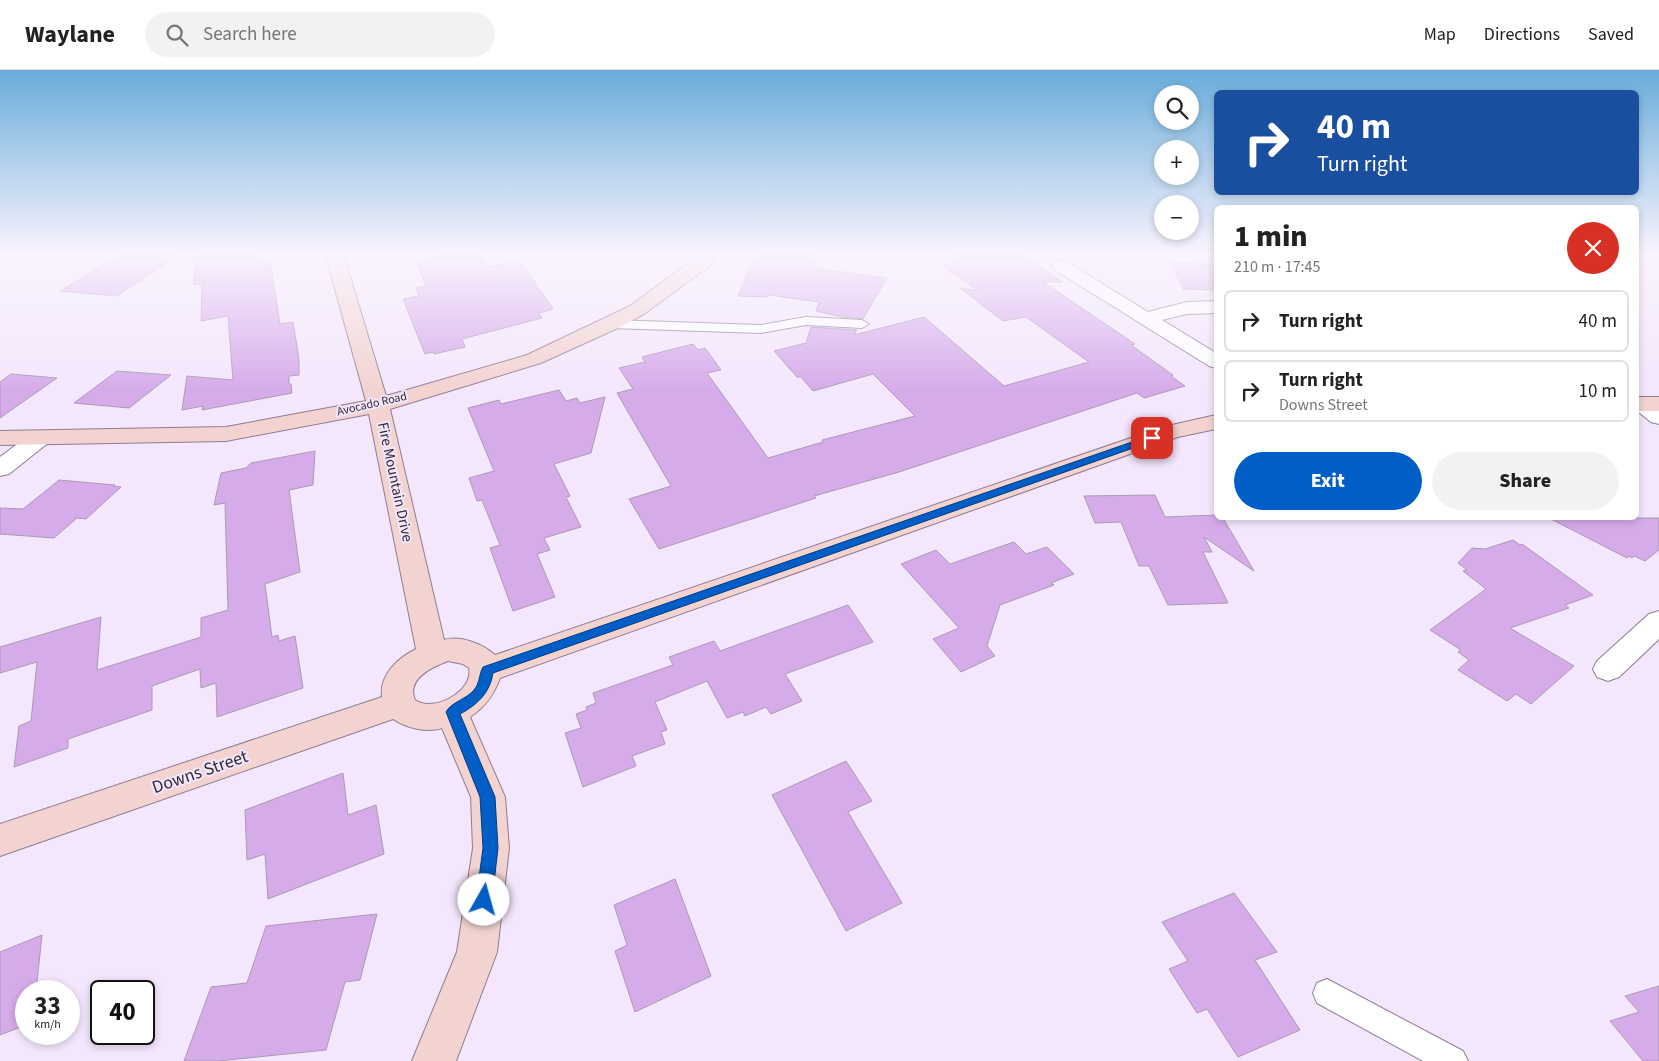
<!DOCTYPE html>
<html lang="en">
<head>
<meta charset="utf-8">
<style>
  body { margin:0; font-family:"Source Sans 3",sans-serif; background:#f2f2f2; color:#222; height:100vh; display:flex; flex-direction:column; font-size:19px; white-space:nowrap }
  * { box-sizing:border-box; margin:0 }
  p { font-size:16px; color:#767676 }
  .icon { flex:none; width:28px; height:28px; fill:none; stroke:currentColor; stroke-width:2; stroke-linecap:round; stroke-linejoin:round }
  .map { position:relative; flex:1; overflow:hidden }
  .sheet { position:absolute; left:1214px; top:135px; width:425px; height:315px; display:flex; flex-direction:column; background:#fff; border-radius:8px; box-shadow:0 2px 8px #0003 }
  .sheet>* { flex:none }
  .banner { position:absolute; left:1214px; top:20px; width:425px; height:105px; border-radius:8px; box-shadow:0 2px 8px #0003; background:#1a4fa0; color:#fff; overflow:hidden }
  .fabs { position:absolute; left:1154px; top:15px; display:grid; gap:10px }
  .fabs a { display:grid; place-items:center; width:45px; height:45px; border-radius:50%; background:#fff; box-shadow:0 2px 8px #0003; font-size:25px }
  .speed { position:absolute; left:15px; top:910px; display:flex; gap:10px; font-size:25px; font-weight:700; text-align:center }
  .speed>* { display:grid; place-content:center; width:65px; height:65px; border-radius:50%; background:#fff; box-shadow:0 2px 8px #0003; line-height:1 }
  .speed small { font-size:12px; font-weight:400 }
  .speed .limit { border:2px solid #111; border-radius:8px; background:#fff; color:#111 }
  .pin { position:absolute; display:grid; place-items:center; width:42px; height:42px; color:#fff; margin:-21px; border-radius:10px; box-shadow:0 2px 8px #0006 }
  .me { position:absolute; width:55px; margin:-28px; rotate:7deg; stroke-linejoin:round; filter:drop-shadow(0 0 4px #0008) }
  .turn { display:flex; align-items:center; gap:18px; height:105px; padding:0 20px; font-size:22px }
  .turn .icon { width:65px; height:65px; stroke-width:2.5 }
  .turn b { display:block; font-size:35px; line-height:42px }
  .round { display:grid; place-items:center; flex:none; width:52px; height:52px; border-radius:26px; background:#f2f2f2 }
  .summary { display:flex; align-items:center; justify-content:space-between; height:85px; padding:0 20px }
  h1 { font-size:30px; font-weight:800; line-height:38px }
  .action { display:flex; gap:10px; margin-top:auto; padding:10px 20px }
  .action a { flex:1; height:58px; border-radius:30px; background:#005ec6; color:#fff; font-size:20px; font-weight:800; line-height:58px; text-align:center }
  .action a+a { background:#f2f2f2; color:#222 }
  ul { padding:0; list-style:none }
  li { display:flex; align-items:center; gap:15px; height:62px; margin:0 10px 8px; padding:0 10px; border:2px solid #e0e0e0; border-radius:8px }
  li div { flex:1 }
  li b { display:block; font-size:19px }
  li em { font-style:normal }
  header { display:flex; align-items:center; gap:30px; box-sizing:border-box; height:70px; padding:0 25px; background:#fff; border-bottom:1px solid #e0e0e0 }
  header strong { font-size:24px }
  nav { display:flex; gap:28px; margin-inline-start:auto; font-size:18px }
  .search { width:350px; height:45px; background:#f2f2f2; display:flex; align-items:center; gap:12px; box-sizing:border-box; padding:0 18px; border-radius:28px; color:#767676; font-size:19px }
  .map>svg:first-child { display:block }
  .building { fill:#d5abea; stroke:#ab9ab4 }
  .lines { fill:none; stroke-linecap:round; stroke-linejoin:round }
  .lane-casing { stroke:#8d7c95; stroke-width:2 }
  .street-casing { stroke:#8d7c95; stroke-width:2 }
  .secondary-casing { stroke:#8d7c95; stroke-width:2 }
  .lane { fill:#fff; fill-rule:evenodd }
  .street { fill:#fff; fill-rule:evenodd }
  .secondary { fill:#f2d3d0; fill-rule:evenodd }
  .route { fill:#005ec6; stroke:#003d81 }
  .labels { text-anchor:middle; dominant-baseline:central; stroke-width:4; stroke-linejoin:round; paint-order:stroke }
  .far-street-label { font-size:12px; fill:#322b36; stroke:#f4e6fc }
  .street-label { font-size:15px; fill:#322b36; stroke:#f4e6fc }
  .near-street-label { font-size:18px; fill:#322b36; stroke:#f4e6fc }
</style>
</head>
<body>
<header>
<strong>Waylane</strong>
<div class="search"><svg class="icon" aria-label="search" viewBox="0 0 24 24"><circle cx="10" cy="10" r="6"/><path d="M15 15l6 6"/></svg>Search here</div>
<nav><a>Map</a><a>Directions</a><a>Saved</a></nav>
</header>
<div class="map">
<svg width="1659" height="991" viewBox="0 0 1659 991">
  <rect width="100%" height="100%" fill="#f4e6fc"/>
  <path class="building" d="M 123,183 L 182,183 L 117,226 L 60,221 Z
    M 194,183 L 260,183 L 261,192 L 270,191 L 280,254 L 293,252 L 299,289 L 299,305 L 289,306 L 289,314 L 291,314 L 292,323 L 202,340 L 203,336 L 182,340 L 187,306 L 233,310 L 228,246 L 201,251 L 202,214 L 194,215 Z
    M 453,183 L 480,183 L 488,197 L 520,191 L 553,239 L 539,243 L 542,248 L 462,269 L 465,277 L 434,284 L 433,282 L 425,284 L 403,229 L 419,226 L 416,218 L 426,216 L 417,194 L 421,193 L 420,190 Z
    M 756,183 L 819,183 L 813,198 L 887,208 L 863,249 L 842,247 L 816,241 L 819,232 L 769,225 L 767,227 L 738,226 Z
    M 944,183 L 1020,183 L 1063,212 L 1043,212 L 1135,274 L 1131,275 L 1173,305 L 1171,306 L 1185,316 L 1144,328 L 1137,323 L 899,402 L 814,426 L 816,428 L 659,479 L 629,429 L 671,416 L 617,323 L 633,319 L 619,298 L 645,292 L 642,287 L 693,274 L 698,280 L 705,278 L 721,300 L 707,303 L 768,388 L 823,372 L 822,370 L 915,346 L 873,304 L 813,321 L 801,307 L 797,307 L 774,281 L 806,273 L 811,257 L 857,260 L 854,265 L 924,247 L 1004,316 L 1089,292 L 1026,247 L 1003,251 L 960,218 L 978,221 L 942,195 L 957,192 Z
    M 1171,193 L 1216,194 L 1216,220 L 1183,219 Z
    M 117,301 L 171,305 L 129,338 L 74,333 Z
    M 11,304 L 57,308 L 0,348 L 0,312 Z
    M 559,320 L 566,331 L 577,328 L 580,333 L 605,327 L 591,383 L 554,394 L 570,426 L 566,427 L 581,457 L 544,468 L 550,480 L 537,484 L 555,527 L 513,541 L 490,478 L 500,475 L 482,430 L 477,431 L 469,408 L 494,401 L 468,338 L 499,330 L 501,334 Z
    M 315,381 L 313,415 L 289,420 L 300,502 L 265,514 L 272,567 L 278,565 L 279,571 L 295,566 L 303,618 L 217,647 L 216,613 L 201,618 L 200,599 L 152,616 L 152,640 L 68,669 L 68,678 L 14,697 L 19,656 L 31,651 L 37,592 L 0,603 L 0,577 L 101,547 L 97,600 L 201,567 L 201,548 L 228,540 L 225,433 L 214,435 L 221,403 L 246,398 L 251,393 Z
    M 59,410 L 115,415 L 113,416 L 121,417 L 86,449 L 77,448 L 54,468 L 0,464 L 0,438 L 23,439 Z
    M 1155,425 L 1165,447 L 1216,445 L 1216,448 L 1223,448 L 1254,501 L 1204,467 L 1212,482 L 1203,482 L 1228,533 L 1168,535 L 1149,496 L 1139,496 L 1121,452 L 1095,453 L 1084,426 Z
    M 1549,448 L 1659,448 L 1659,480 L 1645,491 L 1634,486 L 1632,488 L 1628,486 L 1627,488 Z
    M 1513,470 L 1520,475 L 1522,474 L 1593,525 L 1565,535 L 1569,538 L 1510,558 L 1574,596 L 1531,634 L 1516,624 L 1507,631 L 1458,600 L 1469,590 L 1458,582 L 1461,580 L 1430,560 L 1486,519 L 1463,501 L 1467,500 L 1458,493 L 1472,478 L 1485,479 Z
    M 1014,472 L 1026,484 L 1047,477 L 1074,504 L 1051,513 L 1054,515 L 1000,535 L 987,576 L 995,586 L 961,602 L 933,569 L 959,558 L 901,494 L 936,480 L 950,494 Z
    M 848,535 L 873,572 L 785,604 L 802,631 L 771,644 L 766,637 L 745,646 L 743,642 L 727,648 L 707,611 L 655,632 L 667,660 L 661,662 L 665,674 L 632,686 L 636,696 L 583,717 L 565,663 L 581,658 L 576,644 L 587,640 L 586,637 L 596,633 L 593,623 L 673,595 L 669,587 L 714,571 L 720,581 Z
    M 846,691 L 872,731 L 848,742 L 902,833 L 846,861 L 772,725 Z
    M 343,703 L 348,745 L 376,735 L 384,784 L 268,829 L 265,784 L 247,790 L 245,740 Z
    M 675,809 L 711,906 L 635,942 L 615,881 L 627,875 L 614,835 Z
    M 1234,823 L 1277,882 L 1255,890 L 1300,960 L 1238,987 L 1207,939 L 1197,943 L 1169,899 L 1188,891 L 1162,852 Z
    M 377,844 L 360,910 L 345,912 L 326,980 L 218,991 L 184,991 L 211,917 L 247,913 L 266,856 Z
    M 42,865 L 36,921 L 26,921 L 26,955 L 0,965 L 0,882 Z
    M 1659,916 L 1659,991 L 1643,991 L 1610,951 L 1639,942 L 1625,926 Z"/>
  <g class="lines">
    <g class="lane-casing">
      <path id="lane" d="M 806,247 L 862,250 L 869,254 L 862,258 L 806,255 L 761,263 L 611,258 L 604,254 L 611,250 L 761,255 Z
        M 1327,909 L 1463,981 L 1468,991 L 1423,991 L 1317,933 L 1313,923 L 1317,913 Z"/>
    </g>
    <g class="street-casing">
      <path id="street" d="M 1061,191 L 1067,192 L 1148,242 L 1187,232 L 1216,231 L 1216,243 L 1187,244 L 1162,250 L 1216,283 L 1216,298 L 1209,296 L 1055,200 L 1052,196 L 1055,192 Z
        M 1642,327 L 1650,329 L 1659,336 L 1659,354 L 1651,352 L 1636,340 L 1636,329 Z
        M 40,361 L 48,363 L 52,368 L 48,373 L 9,404 L 0,406 L 0,387 L 32,363 Z
        M 1659,541 L 1659,569 L 1619,607 L 1608,611 L 1597,607 L 1593,599 L 1597,591 L 1649,544 Z"/>
    </g>
    <g class="secondary-casing">
      <path id="secondary" d="M 325,183 L 343,183 L 386,326 L 527,285 L 630,236 L 702,183 L 719,183 L 711,195 L 644,244 L 618,258 L 541,293 L 390,339 L 444,570 C 460,565 483,574 495,585 L 1163,357 L 1216,345 L 1216,359 L 1178,367 L 500,608 C 494,625 485,637 470,647 L 505,727 L 509,778 L 497,882 L 456,991 L 412,991 L 457,882 L 473,778 L 471,727 L 442,658 C 427,663 406,658 393,649 L 0,786 L 0,754 L 382,627 C 379,605 398,588 416,579 L 369,344 L 226,371 L 0,375 L 0,361 L 226,357 L 366,331 ZM 448,591 L 463,594 L 469,598 C 474,621 434,643 415,630 C 406,609 432,597 448,591 Z
        M 1636,327 L 1659,327 L 1659,341 L 1636,341 Z"/>
    </g>
    <use href="#lane" class="lane"/>
    <use href="#street" class="street"/>
    <use href="#secondary" class="secondary"/>
  </g>
  <linearGradient id="sky" x2="0" y2="1"><stop stop-color="#69acda"/><stop offset="0.57" stop-color="#faf4fe"/><stop offset="1" stop-color="#faf4fe" stop-opacity="0"/></linearGradient>
  <rect width="1659" height="322" fill="url(#sky)"/>
  <path class="route" d="M 1152,365 L 1157,368 L 1156,370 L 493,603 C 490,623 477,635 460,644 L 495,727 L 498,778 L 492,830 L 490,835 L 484,838 L 478,835 L 476,830 L 483,778 L 480,727 L 446,642 C 451,632 467,629 474,620 C 480,613 479,604 483,597 Z"/>
  <g class="labels">
    <g class="far-street-label">
      <text transform="translate(372 334) rotate(-13)">Avocado Road</text>
    </g>
    <g class="street-label">
      <text transform="translate(395 412) rotate(78)">Fire Mountain Drive</text>
    </g>
    <g class="near-street-label">
      <text transform="translate(200 702) rotate(-19)">Downs Street</text>
    </g>
  </g>
</svg>
<div class="fabs">
<a><svg class="icon" aria-label="search" viewBox="0 0 24 24"><circle cx="10" cy="10" r="6"/><path d="M15 15l6 6"/></svg></a>
<a>+</a>
<a>−</a>
</div>
<div class="speed"><div>33<small>km/h</small></div><div class="limit">40</div></div>
<div class="pin" style="left:1152px;top:368px;background:#d93025"><svg class="icon" aria-label="arrive" viewBox="0 0 24 24"><path d="M6 21V4h12l-3 4 3 4H6"/></svg></div>
<svg class="me" style="left:484px;top:830px" viewBox="-20 -20 40 40"><circle r="19" fill="#fff"/><path d="M0-13L10 11 0 6-10 11z" fill="#005ec6"/></svg>
<div class="banner">
<div class="turn"><svg class="icon" aria-label="right" viewBox="0 0 24 24"><path d="M7 20v-9h11M14 6l5 5-5 5"/></svg><div><b>40 m</b>Turn right</div></div>
</div>
<section class="sheet">
<div class="summary"><div><h1>1 min</h1><p>210 m · 17:45</p></div><a class="round" style="background:#d93025;color:#fff"><svg class="icon" aria-label="close" viewBox="0 0 24 24"><path d="M6 6l12 12M18 6L6 18"/></svg></a></div>
<ul>
<li><svg class="icon" aria-label="right" viewBox="0 0 24 24"><path d="M7 20v-9h11M14 6l5 5-5 5"/></svg><div><b>Turn right</b></div><em>40 m</em></li>
<li><svg class="icon" aria-label="right" viewBox="0 0 24 24"><path d="M7 20v-9h11M14 6l5 5-5 5"/></svg><div><b>Turn right</b><p>Downs Street</p></div><em>10 m</em></li>
</ul>
<div class="action"><a>Exit</a><a>Share</a></div>
</section>
</div>
</body>
</html>
